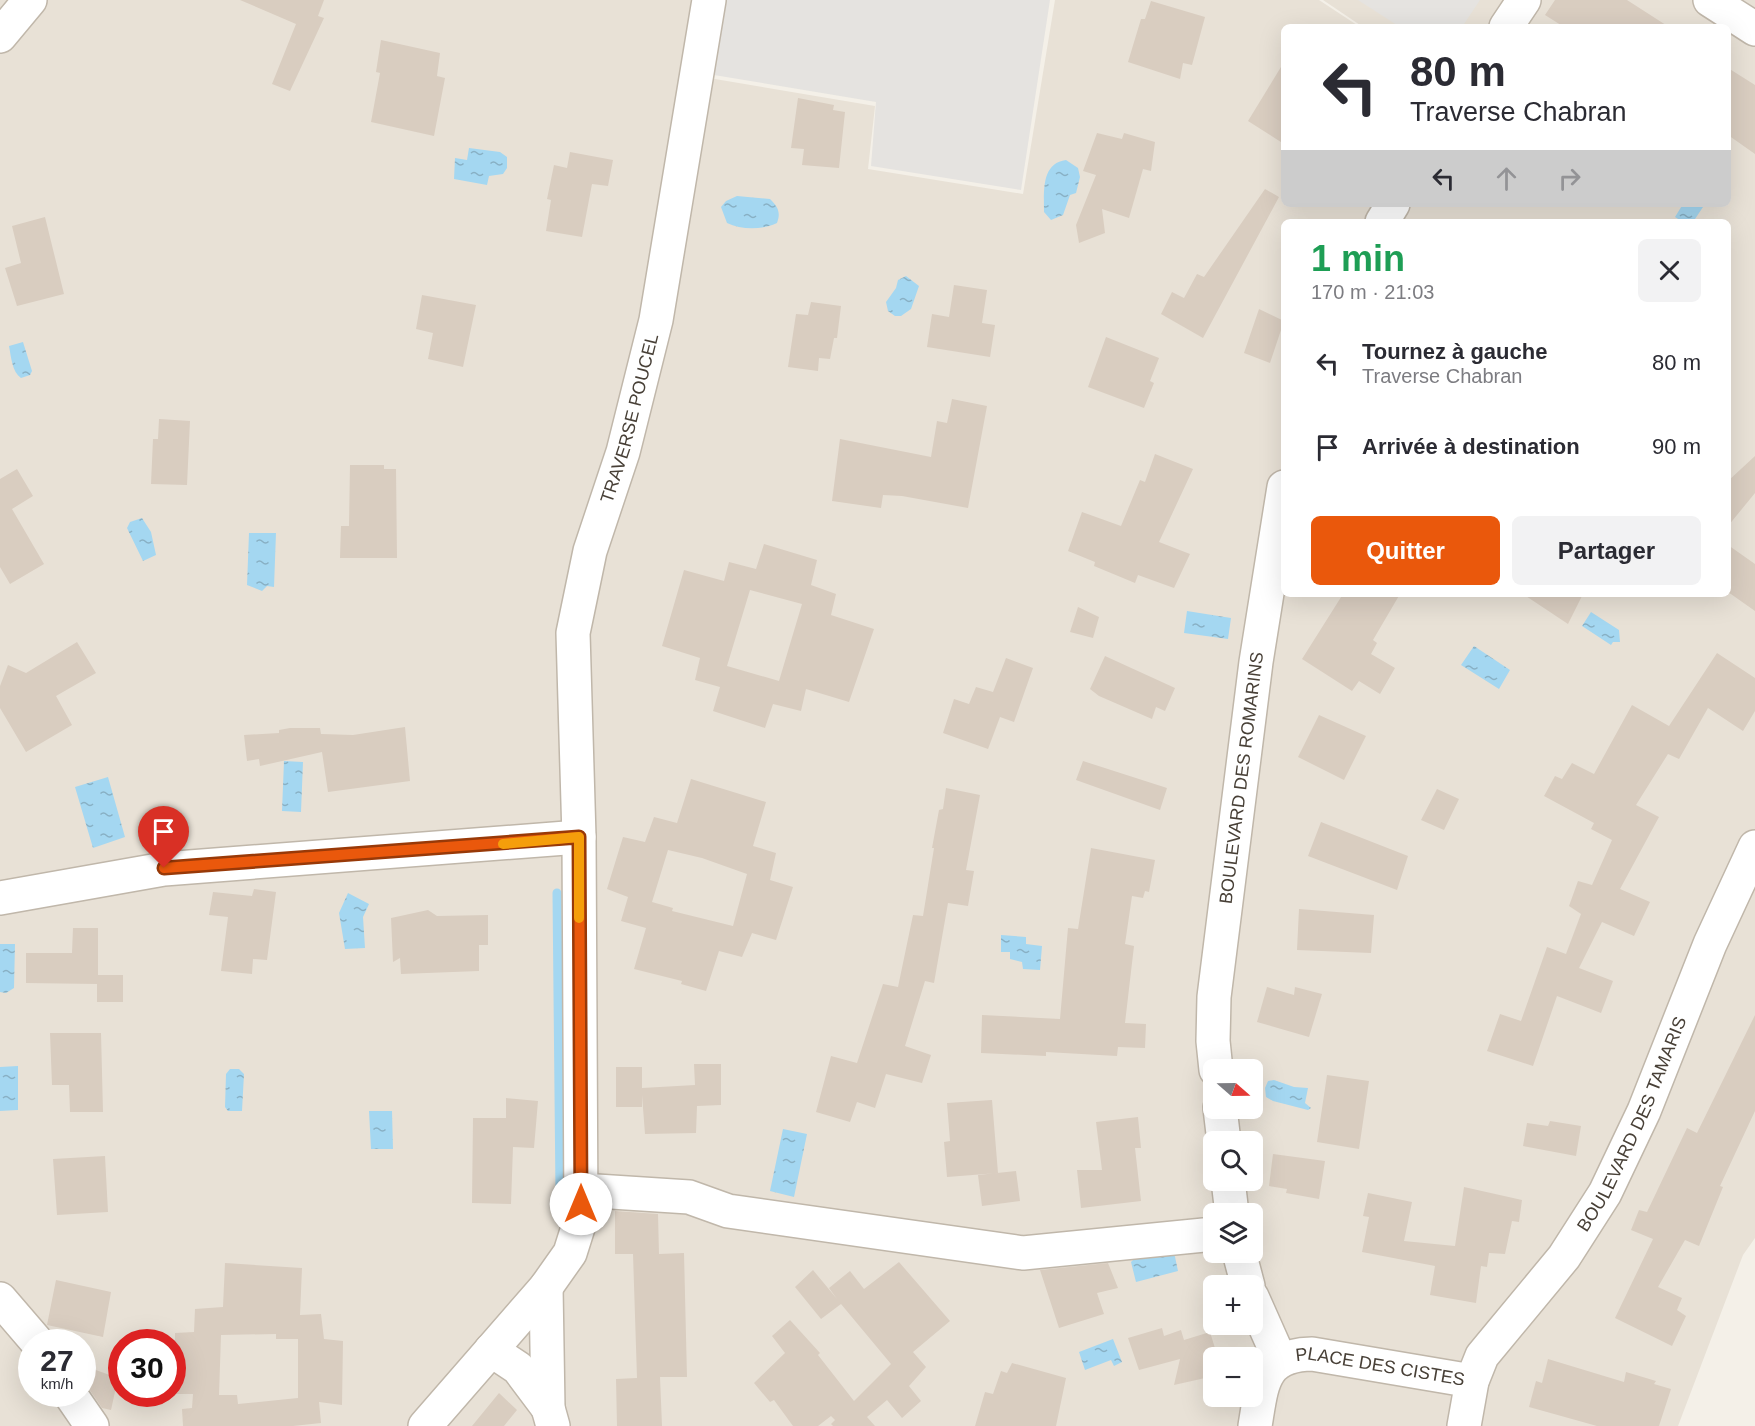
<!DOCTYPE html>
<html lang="fr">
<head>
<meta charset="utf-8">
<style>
  body { margin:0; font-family:Arial,sans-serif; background:#f2f2f3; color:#2b2b33; height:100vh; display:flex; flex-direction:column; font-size:22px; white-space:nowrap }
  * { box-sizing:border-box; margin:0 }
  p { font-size:20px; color:#7c7c81 }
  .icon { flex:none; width:33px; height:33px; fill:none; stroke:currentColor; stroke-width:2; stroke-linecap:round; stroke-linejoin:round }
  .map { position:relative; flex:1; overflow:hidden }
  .drawer { position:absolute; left:1281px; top:219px; width:450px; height:378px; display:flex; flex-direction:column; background:#fff; border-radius:9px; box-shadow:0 6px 24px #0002 }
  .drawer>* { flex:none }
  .banner { position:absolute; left:1281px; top:24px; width:450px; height:183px; border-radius:9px; box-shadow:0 6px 24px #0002; background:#fff; color:#2b2b33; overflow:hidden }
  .needle { width:39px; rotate:110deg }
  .buttons { position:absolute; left:1203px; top:1059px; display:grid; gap:12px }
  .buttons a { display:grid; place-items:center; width:60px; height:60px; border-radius:9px; background:#fff; box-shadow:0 6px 24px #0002; font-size:30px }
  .speed { position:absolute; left:18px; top:1329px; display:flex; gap:12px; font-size:30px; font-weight:700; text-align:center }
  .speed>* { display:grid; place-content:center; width:78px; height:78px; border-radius:50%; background:#fff; box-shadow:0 6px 24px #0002; line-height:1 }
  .speed small { font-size:15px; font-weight:400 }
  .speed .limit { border:9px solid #d22; background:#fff; color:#111 }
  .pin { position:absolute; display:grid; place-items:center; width:51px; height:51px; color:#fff; margin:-62px -26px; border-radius:50% 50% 50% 0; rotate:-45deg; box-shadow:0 0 6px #0007 }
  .pin .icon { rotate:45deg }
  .me { position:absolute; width:66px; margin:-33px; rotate:0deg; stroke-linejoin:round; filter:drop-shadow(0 0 4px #0008) }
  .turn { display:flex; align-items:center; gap:21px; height:126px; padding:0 30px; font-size:27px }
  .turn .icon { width:78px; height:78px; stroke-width:2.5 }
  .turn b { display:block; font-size:42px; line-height:51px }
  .lanes { display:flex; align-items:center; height:57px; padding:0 30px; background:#0003; justify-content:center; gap:30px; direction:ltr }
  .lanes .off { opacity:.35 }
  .round { display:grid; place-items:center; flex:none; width:63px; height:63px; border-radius:9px; background:#f2f2f3 }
  .summary { display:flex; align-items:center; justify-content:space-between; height:102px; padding:0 30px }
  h1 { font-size:36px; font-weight:700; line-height:45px; color:#1e9e55 }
  .button { display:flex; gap:12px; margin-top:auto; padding:12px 30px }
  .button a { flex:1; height:69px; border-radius:9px; background:#ea580c; color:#fff; font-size:24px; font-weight:700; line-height:69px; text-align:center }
  .button a+a { background:#f2f2f3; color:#2b2b33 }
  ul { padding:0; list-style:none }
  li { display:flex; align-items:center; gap:18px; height:84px; padding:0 30px }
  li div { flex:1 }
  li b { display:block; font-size:22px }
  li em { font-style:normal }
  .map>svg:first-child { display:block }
  .residential { fill:#e8e1d6; fill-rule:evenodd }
  .parking { fill:#e5e3e0 }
  .water { fill:url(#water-ripples) }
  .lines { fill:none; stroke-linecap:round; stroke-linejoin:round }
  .stream { stroke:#a4d7f1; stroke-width:9 }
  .building { fill:#d9cdc0; fill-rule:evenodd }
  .minor-casing { stroke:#c0b7aa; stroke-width:36 }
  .minor { stroke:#fff; stroke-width:33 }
  .route-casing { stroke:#983908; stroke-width:15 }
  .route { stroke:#ea580c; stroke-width:10 }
  .slow { stroke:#f59e0b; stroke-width:10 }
  .labels { text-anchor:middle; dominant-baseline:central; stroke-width:5; stroke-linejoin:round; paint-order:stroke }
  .street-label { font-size:18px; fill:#484037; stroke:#fff }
</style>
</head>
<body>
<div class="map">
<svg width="1755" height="1426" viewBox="0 0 1755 1426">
  <defs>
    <pattern id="water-ripples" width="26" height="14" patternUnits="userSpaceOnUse" patternTransform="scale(1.5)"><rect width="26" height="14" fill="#a4d7f1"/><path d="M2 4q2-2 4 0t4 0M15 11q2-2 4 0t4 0" fill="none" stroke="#88b0c4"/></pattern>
  </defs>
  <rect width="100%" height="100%" fill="#f4f0e8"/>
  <path class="residential" d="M 0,0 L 719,0 L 709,78 L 875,106 L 868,169 L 1023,194 L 1055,0 L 1319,0 L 1360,27 L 1284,27 L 1284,204 L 1728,204 L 1728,27 L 1363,27 L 1323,0 L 1755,0 L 1755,1238 L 1743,1255 L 1678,1426 L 0,1426 ZM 1284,222 L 1728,222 L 1728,594 L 1284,594 ZM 1214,1070 L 1252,1070 L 1252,1108 L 1214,1108 ZM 1214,1142 L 1252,1142 L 1252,1180 L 1214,1180 ZM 1214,1214 L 1252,1214 L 1252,1252 L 1214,1252 ZM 1214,1286 L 1252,1286 L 1252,1324 L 1214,1324 ZM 32,1342 L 82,1342 L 82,1394 L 32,1394 ZM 122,1342 L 172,1342 L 172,1394 L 122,1394 ZM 1214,1358 L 1252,1358 L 1252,1396 L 1214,1396 Z"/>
  <path class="parking" d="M 726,0 L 1050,0 L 1021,190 L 871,166 L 876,102 L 714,75 Z
    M 1358,0 L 1480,0 L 1462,27 L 1400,27 Z"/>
  <path class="water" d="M 469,148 L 500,152 L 507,157 L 507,168 L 503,174 L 489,176 L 487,185 L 454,179 L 455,158 L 467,160 Z
    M 1066,160 L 1078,168 L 1080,177 L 1076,193 L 1070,195 L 1063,215 L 1051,220 L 1044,212 C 1044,192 1041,163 1066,160 Z
    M 737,196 L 770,199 C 778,207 781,212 777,223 C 763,230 741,230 727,223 L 721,207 L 726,201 Z
    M 1683,204 L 1705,204 L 1693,222 L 1683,222 L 1675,217 Z
    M 906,276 L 919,286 L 911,309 L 901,316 L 895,316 L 888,311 L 886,302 L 896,288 L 898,280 Z
    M 23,342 L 32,371 L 30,375 L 21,378 C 12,372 11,356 9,346 Z
    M 142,518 L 151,532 L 156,555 L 143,561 L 127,528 L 130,522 Z
    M 249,533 L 276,533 L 274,587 L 267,586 L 262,591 L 247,585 Z
    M 1187,611 L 1231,618 L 1228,639 L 1184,633 Z
    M 1591,612 L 1619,630 L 1620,642 L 1613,642 L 1611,645 L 1582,626 Z
    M 1474,646 L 1510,670 L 1499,689 L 1461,665 Z
    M 284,761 L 303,762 L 301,812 L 282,811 Z
    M 108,777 L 125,837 L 93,848 L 75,787 Z
    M 348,893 L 369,904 L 363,917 L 365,948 L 345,949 L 339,913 Z
    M 1001,935 L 1026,937 L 1026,944 L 1042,946 L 1040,970 L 1023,969 L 1022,962 L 1010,959 L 1010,952 L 1001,952 Z
    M 0,944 L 15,944 L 14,988 L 6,993 L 0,992 Z
    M 18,1066 L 18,1110 L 0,1111 L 0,1067 Z
    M 230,1069 L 239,1069 L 244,1074 L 242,1111 L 228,1111 L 225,1107 L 226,1074 Z
    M 1274,1080 L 1294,1087 L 1308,1088 L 1305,1103 L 1311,1108 L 1308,1110 L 1273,1101 L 1266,1097 L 1265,1088 L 1268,1081 Z
    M 369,1111 L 392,1111 L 393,1149 L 371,1149 Z
    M 783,1129 L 807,1134 L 794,1197 L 770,1191 Z
    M 1174,1252 L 1178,1271 L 1136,1282 L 1131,1262 L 1138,1255 Z
    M 1113,1339 L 1122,1362 L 1114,1366 L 1111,1360 L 1085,1370 L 1079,1352 Z"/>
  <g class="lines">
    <path class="stream" d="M 557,893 L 560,1193"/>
  </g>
  <path class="building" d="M 240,0 L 324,0 L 318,16 L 324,18 L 290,91 L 272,84 L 296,24 Z
    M 1555,0 L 1627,0 L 1669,27 L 1564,27 L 1545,15 Z
    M 1151,1 L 1205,17 L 1192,65 L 1183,63 L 1180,79 L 1128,62 L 1141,19 L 1145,19 Z
    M 381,40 L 440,53 L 437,76 L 445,78 L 434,136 L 371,122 L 380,73 L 376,72 Z
    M 1284,62 L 1284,144 L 1248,121 Z
    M 1728,68 L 1755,85 L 1755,154 L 1728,135 Z
    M 798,98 L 834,105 L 833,110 L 845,112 L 839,168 L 802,165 L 804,149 L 791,148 Z
    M 1097,133 L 1122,139 L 1124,133 L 1155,142 L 1151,171 L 1143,169 L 1129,218 L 1102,209 L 1105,233 L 1079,243 L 1076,225 L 1096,175 L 1083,171 Z
    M 570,152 L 613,160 L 608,186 L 592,184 L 582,237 L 546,231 L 551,200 L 547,199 L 554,165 L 567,168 Z
    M 1265,189 L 1279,197 L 1203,338 L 1161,314 L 1172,292 L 1184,298 L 1197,274 L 1204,277 Z
    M 45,217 L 64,294 L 17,306 L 5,268 L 21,263 L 12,226 Z
    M 954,285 L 987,290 L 982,323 L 995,325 L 990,357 L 927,347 L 932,314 L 949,317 Z
    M 422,295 L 476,305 L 463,367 L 428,359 L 433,333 L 416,329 Z
    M 811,302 L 841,306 L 837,338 L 834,338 L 830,359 L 819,358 L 818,371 L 788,367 L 796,314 L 808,315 Z
    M 1259,309 L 1284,321 L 1270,363 L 1244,353 Z
    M 1106,337 L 1159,358 L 1150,381 L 1154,383 L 1144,408 L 1088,387 Z
    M 952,399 L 987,406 L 968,508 L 902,496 L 883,495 L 881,508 L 832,501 L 840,439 L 931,457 L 937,421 L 947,423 Z
    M 159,419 L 190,421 L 187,485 L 151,484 L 153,439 L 158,439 Z
    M 1155,454 L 1193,469 L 1159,542 L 1190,554 L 1174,588 L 1138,575 L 1135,583 L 1094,566 L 1095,562 L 1068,551 L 1082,512 L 1121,526 L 1140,480 L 1145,482 Z
    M 1755,456 L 1755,493 L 1728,526 L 1728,481 Z
    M 350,465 L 384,465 L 384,469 L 396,469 L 397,558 L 340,558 L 341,526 L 349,526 Z
    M 17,469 L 33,496 L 12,509 L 44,564 L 10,584 L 0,567 L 0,479 Z
    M 764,544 L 817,560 L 811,585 L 836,594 L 831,615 L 874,629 L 849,702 L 806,689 L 801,711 L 773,704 L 765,728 L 713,711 L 720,687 L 695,680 L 700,658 L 662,646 L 684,570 L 724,581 L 729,562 L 756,569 ZM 750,590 L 802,604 L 779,681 L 727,666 Z
    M 1728,545 L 1755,564 L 1755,611 L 1728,592 Z
    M 1343,594 L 1400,594 L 1373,640 L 1377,643 L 1371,654 L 1395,668 L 1380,694 L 1359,681 L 1352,691 L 1302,659 Z
    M 1523,594 L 1583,594 L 1568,624 Z
    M 1078,607 L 1099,617 L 1093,638 L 1070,632 Z
    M 77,642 L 96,673 L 56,696 L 72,725 L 26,752 L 0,708 L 0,686 L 8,665 L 26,673 Z
    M 1717,653 L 1755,678 L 1755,711 L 1743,731 L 1708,708 L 1679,759 L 1668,754 L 1636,805 L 1659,817 L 1620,889 L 1650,902 L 1634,936 L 1602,922 L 1579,968 L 1613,981 L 1601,1013 L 1557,996 L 1533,1066 L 1487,1051 L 1500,1014 L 1521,1021 L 1547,947 L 1566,954 L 1581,914 L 1569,906 L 1578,881 L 1592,885 L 1612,840 L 1591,829 L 1594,823 L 1544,796 L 1555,776 L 1562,779 L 1572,763 L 1594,774 L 1632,705 L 1669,726 Z
    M 1105,656 L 1175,688 L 1165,711 L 1156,707 L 1152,719 L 1099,696 L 1090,689 Z
    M 1006,658 L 1033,668 L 1014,722 L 1000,717 L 988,749 L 943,733 L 954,699 L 969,704 L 976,687 L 993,692 Z
    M 1319,715 L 1366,736 L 1344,780 L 1298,757 Z
    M 405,727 L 410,781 L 328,792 L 322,752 L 260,766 L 259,759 L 247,761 L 244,735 L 279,733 L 279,730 L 290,728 L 320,728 L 321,734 L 353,735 Z
    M 1083,761 L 1167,788 L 1160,810 L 1076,780 Z
    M 691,779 L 766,802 L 753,846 L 776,853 L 770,880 L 793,887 L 776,940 L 752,933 L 742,957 L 719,951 L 706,991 L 681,984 L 682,981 L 634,969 L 646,928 L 621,921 L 628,897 L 607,889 L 623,837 L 645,842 L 654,817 L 677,823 ZM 668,850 L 702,858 L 747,874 L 733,926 L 672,911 L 673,908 L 652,902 Z
    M 946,788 L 980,795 L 966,870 L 974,871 L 968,906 L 948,903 L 934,983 L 925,981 L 905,1046 L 931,1055 L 922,1083 L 886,1074 L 875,1108 L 857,1102 L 850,1122 L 816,1112 L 831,1056 L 857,1063 L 883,984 L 898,987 L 913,915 L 923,916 L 934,848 L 932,848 L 939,810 L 943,809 Z
    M 1437,789 L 1459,799 L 1444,830 L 1421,820 Z
    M 1321,822 L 1408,856 L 1397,890 L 1308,856 Z
    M 1091,848 L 1155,860 L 1149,892 L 1145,891 L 1143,898 L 1132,896 L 1125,944 L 1134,946 L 1125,1023 L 1146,1024 L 1145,1048 L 1118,1047 L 1117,1056 L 1046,1052 L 1046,1056 L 981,1053 L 982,1015 L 1060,1019 L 1068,928 L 1078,929 Z
    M 254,889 L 276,892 L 267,960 L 253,959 L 252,974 L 221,971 L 228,917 L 209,915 L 213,892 L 252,896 Z
    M 1299,909 L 1374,915 L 1371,953 L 1297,950 Z
    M 428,910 L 437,916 L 488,915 L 488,945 L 479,945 L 479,971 L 401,974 L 400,958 L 393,962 L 391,918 Z
    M 73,928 L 98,928 L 98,975 L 123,975 L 123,1002 L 97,1002 L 97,984 L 26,983 L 26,953 L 72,953 Z
    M 1267,987 L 1294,995 L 1295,987 L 1322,994 L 1309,1037 L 1257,1022 Z
    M 1755,1015 L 1755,1111 L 1720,1186 L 1723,1187 L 1699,1246 L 1685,1240 L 1658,1287 L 1682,1298 L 1677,1310 L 1686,1316 L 1672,1346 L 1615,1318 L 1653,1239 L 1631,1230 L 1639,1210 L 1647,1212 L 1687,1128 L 1697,1133 Z
    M 50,1033 L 101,1033 L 103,1112 L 70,1112 L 69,1085 L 52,1085 Z
    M 694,1064 L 721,1064 L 721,1105 L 697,1106 L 696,1133 L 645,1134 L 642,1095 L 642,1107 L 616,1107 L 616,1067 L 642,1067 L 642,1088 L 695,1085 Z
    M 1327,1075 L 1369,1081 L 1359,1149 L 1317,1142 Z
    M 506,1098 L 538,1101 L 534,1148 L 513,1147 L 511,1204 L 472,1203 L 473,1118 L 506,1118 Z
    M 992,1100 L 998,1173 L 947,1177 L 944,1142 L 950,1141 L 947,1103 Z
    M 1138,1117 L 1141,1148 L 1135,1148 L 1141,1201 L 1081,1208 L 1077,1170 L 1102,1170 L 1096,1122 Z
    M 1550,1121 L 1581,1126 L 1576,1156 L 1523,1146 L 1527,1123 L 1548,1126 Z
    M 1273,1154 L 1325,1161 L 1319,1199 L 1286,1193 L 1287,1189 L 1269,1186 Z
    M 105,1156 L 108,1212 L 57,1215 L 53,1159 Z
    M 1016,1171 L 1020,1201 L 982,1206 L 978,1175 Z
    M 1464,1187 L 1522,1200 L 1519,1222 L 1512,1221 L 1505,1254 L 1489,1253 L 1487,1267 L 1481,1266 L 1476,1303 L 1430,1295 L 1435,1266 L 1362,1252 L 1369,1217 L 1363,1216 L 1368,1193 L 1412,1202 L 1404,1241 L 1455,1246 Z
    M 615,1211 L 658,1214 L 659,1254 L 684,1253 L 687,1377 L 660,1377 L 662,1426 L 617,1426 L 616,1379 L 637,1378 L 633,1254 L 615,1254 Z
    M 899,1262 L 950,1321 L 913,1352 L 926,1367 L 909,1386 L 921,1401 L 902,1418 L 887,1400 L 867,1417 L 875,1426 L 833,1426 L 831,1424 L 835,1420 L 831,1416 L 818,1426 L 793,1426 L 774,1400 L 770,1402 L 754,1383 L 785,1353 L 772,1336 L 790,1320 L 820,1353 L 818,1355 L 854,1401 L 891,1364 L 841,1304 L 821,1319 L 795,1287 L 813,1270 L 837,1299 L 829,1288 L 850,1271 L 864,1289 Z
    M 225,1263 L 302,1268 L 300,1315 L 321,1314 L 324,1339 L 343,1341 L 342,1405 L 319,1402 L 321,1423 L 293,1426 L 183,1426 L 182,1409 L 192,1408 L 193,1394 L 174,1394 L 175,1333 L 194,1332 L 195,1309 L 223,1307 ZM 276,1334 L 276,1339 L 298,1339 L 298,1398 L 238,1404 L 237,1395 L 219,1395 L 221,1335 Z
    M 1108,1263 L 1118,1288 L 1097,1293 L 1104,1314 L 1059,1328 L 1040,1270 Z
    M 56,1280 L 111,1292 L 103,1337 L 47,1325 Z
    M 1162,1328 L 1164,1336 L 1181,1330 L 1184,1340 L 1210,1332 L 1218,1358 L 1214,1358 L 1214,1376 L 1174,1385 L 1180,1359 L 1139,1370 L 1128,1338 Z
    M 1548,1359 L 1624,1382 L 1626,1372 L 1656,1381 L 1654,1384 L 1671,1389 L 1659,1426 L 1597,1426 L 1529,1407 L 1536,1381 L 1542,1383 Z
    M 1012,1363 L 1066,1378 L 1056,1426 L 975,1426 L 985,1392 L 993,1394 L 1001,1371 L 1007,1373 Z
    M 93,1369 L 118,1378 L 111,1410 L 102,1408 L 89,1389 Z
    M 499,1393 L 517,1410 L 508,1421 L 504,1426 L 472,1426 Z"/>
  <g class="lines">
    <g class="minor-casing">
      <g id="minor">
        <path d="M 1710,0 L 1755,29"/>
        <path d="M 1506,27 L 1524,0"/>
        <path d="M 0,36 L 30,0"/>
        <path d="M 1382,222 L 1393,204"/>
        <path d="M 0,898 L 164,869 L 579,837"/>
        <path id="s1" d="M 1216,1070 L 1213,1041 L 1214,997 L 1256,662 L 1284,487"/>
        <path d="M 1220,1108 L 1224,1142"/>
        <path d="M 1228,1180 L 1232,1214"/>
        <path d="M 581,1190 L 689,1197 L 728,1211 L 1023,1253 L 1214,1234"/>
        <path d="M 1239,1252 L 1248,1286"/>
        <path d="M 546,1287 L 548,1408 L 553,1426"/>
        <path d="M 1252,1297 L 1280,1360"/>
        <path d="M 0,1299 L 37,1342"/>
        <path d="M 491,1350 L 518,1368 L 548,1408"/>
        <path d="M 70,1394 L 92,1426"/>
        <path id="s2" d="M 425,1426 L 546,1287 L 570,1253 L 581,1218 L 579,837 L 573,633 L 590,551 L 623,452 L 656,320 L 709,0"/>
        <path id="s3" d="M 1255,1426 C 1262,1384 1262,1355 1312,1354 L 1472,1381"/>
        <path id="s4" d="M 1464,1426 L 1472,1381 L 1482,1356 L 1564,1257 L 1605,1193 L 1644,1111 L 1710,944 L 1755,847"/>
      </g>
    </g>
    <use href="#minor" class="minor"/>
  </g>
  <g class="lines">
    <g class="route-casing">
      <path id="route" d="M 164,868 L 579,837 L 581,1204"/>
    </g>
    <use href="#route" class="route"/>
    <path class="slow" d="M 503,844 L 579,837 L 579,918"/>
  </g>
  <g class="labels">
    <g class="street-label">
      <text stroke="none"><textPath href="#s2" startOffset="1070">TRAVERSE POUCEL</textPath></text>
      <text stroke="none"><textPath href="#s1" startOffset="294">BOULEVARD DES ROMARINS</textPath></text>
      <text stroke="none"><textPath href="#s4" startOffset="351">BOULEVARD DES TAMARIS</textPath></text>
      <text stroke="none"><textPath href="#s3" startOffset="174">PLACE DES CISTES</textPath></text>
    </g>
  </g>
</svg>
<div class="buttons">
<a><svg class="needle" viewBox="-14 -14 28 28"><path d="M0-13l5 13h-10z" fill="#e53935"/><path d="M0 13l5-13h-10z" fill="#7c7c81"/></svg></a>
<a><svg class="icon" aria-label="search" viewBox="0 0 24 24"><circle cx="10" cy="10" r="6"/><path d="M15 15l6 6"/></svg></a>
<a><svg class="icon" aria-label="layers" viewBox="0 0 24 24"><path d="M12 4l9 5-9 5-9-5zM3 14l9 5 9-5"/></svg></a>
<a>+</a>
<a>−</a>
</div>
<div class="speed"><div>27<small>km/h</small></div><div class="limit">30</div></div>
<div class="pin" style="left:164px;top:868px;background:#d93025"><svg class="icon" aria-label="arrive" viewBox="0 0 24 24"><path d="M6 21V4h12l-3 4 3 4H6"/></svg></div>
<svg class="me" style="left:581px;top:1204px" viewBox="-20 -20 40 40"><circle r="19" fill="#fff"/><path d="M0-13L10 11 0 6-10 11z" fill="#ea580c"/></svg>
<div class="banner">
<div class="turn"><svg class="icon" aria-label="left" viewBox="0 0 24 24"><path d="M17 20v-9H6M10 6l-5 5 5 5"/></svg><div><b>80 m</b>Traverse Chabran</div></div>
<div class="lanes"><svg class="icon" aria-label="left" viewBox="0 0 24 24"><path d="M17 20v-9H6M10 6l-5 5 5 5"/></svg><svg class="icon off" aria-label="ahead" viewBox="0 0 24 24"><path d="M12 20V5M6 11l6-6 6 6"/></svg><svg class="icon off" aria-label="right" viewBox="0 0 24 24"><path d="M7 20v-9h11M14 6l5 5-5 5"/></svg></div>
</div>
<section class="drawer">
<div class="summary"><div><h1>1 min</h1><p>170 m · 21:03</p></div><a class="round"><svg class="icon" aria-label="close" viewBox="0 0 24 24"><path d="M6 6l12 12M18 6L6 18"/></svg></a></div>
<ul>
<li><svg class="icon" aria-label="left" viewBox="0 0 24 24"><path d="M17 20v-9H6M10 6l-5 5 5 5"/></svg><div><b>Tournez à gauche</b><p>Traverse Chabran</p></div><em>80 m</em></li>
<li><svg class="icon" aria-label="arrive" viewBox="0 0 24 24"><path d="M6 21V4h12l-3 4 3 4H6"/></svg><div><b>Arrivée à destination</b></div><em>90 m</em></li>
</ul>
<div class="button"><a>Quitter</a><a>Partager</a></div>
</section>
</div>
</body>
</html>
